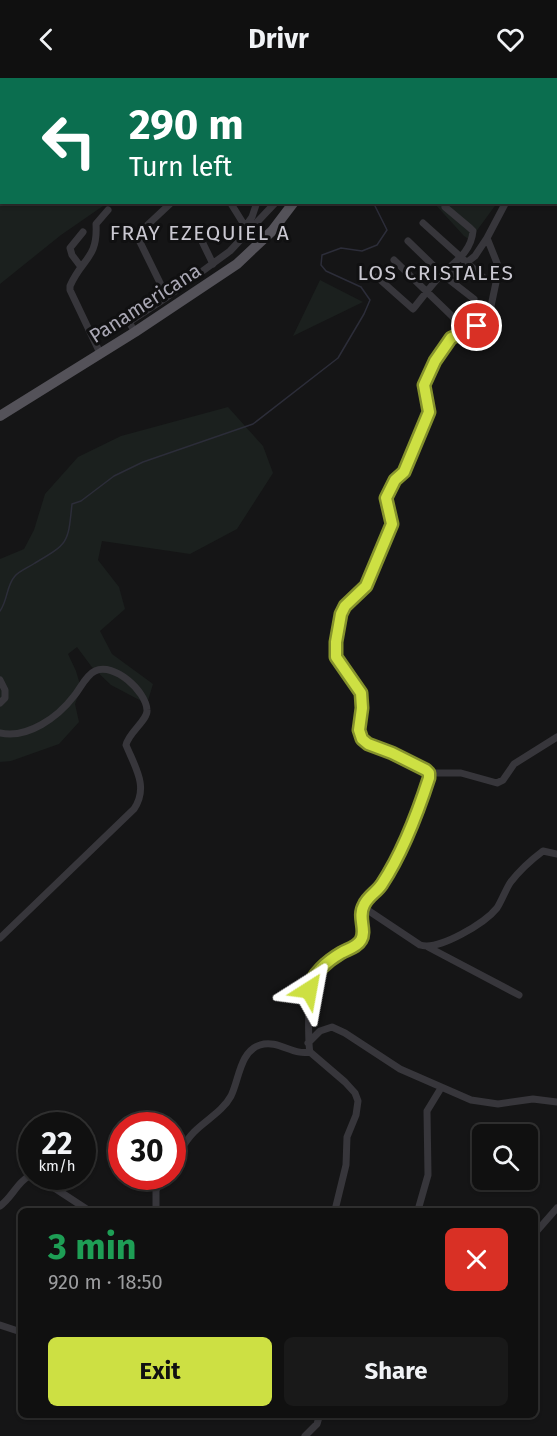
<!DOCTYPE html>
<html lang="en">
<head>
<meta charset="utf-8">
<style>
  body { margin:0; font-family:"Fira Sans",sans-serif; background:#191919; color:#f1f3f6; height:100vh; display:flex; flex-direction:column; font-size:22px; white-space:nowrap }
  * { box-sizing:border-box; margin:0 }
  p { font-size:20px; color:#9c9d9f }
  .icon { flex:none; width:33px; height:33px; fill:none; stroke:currentColor; stroke-width:2; stroke-linecap:round; stroke-linejoin:round }
  .map { position:relative; flex:1; overflow:hidden }
  .panel { position:absolute; left:18px; top:1130px; width:520px; height:210px; display:flex; flex-direction:column; background:#101010; border-radius:9px; box-shadow:0 2px 4px #0004,0 0 0 2px #303030 }
  .panel>* { flex:none }
  .guide { position:absolute; left:0px; top:0px; width:558px; height:126px; box-shadow:0 2px 4px #0004,0 0 0 2px #303030; background:#0b6e4f; color:#fff; overflow:hidden }
  .tools { position:absolute; left:472px; top:1046px; display:grid; gap:12px }
  .tools a { display:grid; place-items:center; width:66px; height:66px; border-radius:9px; background:#101010; box-shadow:0 2px 4px #0004,0 0 0 2px #303030; font-size:30px }
  .speed { position:absolute; left:18px; top:1034px; display:flex; gap:12px; font-size:30px; font-weight:700; text-align:center }
  .speed>* { display:grid; place-content:center; width:78px; height:78px; border-radius:50%; background:#101010; box-shadow:0 2px 4px #0004,0 0 0 2px #303030; line-height:1 }
  .speed small { font-size:15px; font-weight:400 }
  .speed .limit { border:9px solid #d22; background:#fff; color:#111 }
  .pin { position:absolute; display:grid; place-items:center; width:51px; height:51px; color:#fff; margin:-26px; border:3px solid #fff; border-radius:50%; box-shadow:0 2px 6px #0007 }
  .me { position:absolute; width:66px; margin:-33px; rotate:34deg; stroke-linejoin:round; filter:drop-shadow(0 0 4px #0008) }
  .turn { display:flex; align-items:center; gap:21px; height:126px; padding:0 30px; font-size:27px }
  .turn .icon { width:78px; height:78px; stroke-width:2.5 }
  .turn b { display:block; font-size:42px; line-height:51px }
  .round { display:grid; place-items:center; flex:none; width:63px; height:63px; border-radius:9px; background:#191919 }
  .overview { display:flex; align-items:center; justify-content:space-between; height:102px; padding:0 30px }
  h1 { font-size:36px; font-weight:700; line-height:45px; color:#1e9e55 }
  .primary-button { display:flex; gap:12px; margin-top:auto; padding:12px 30px }
  .primary-button a { flex:1; height:69px; border-radius:9px; background:#cde043; color:#111; font-size:24px; font-weight:700; line-height:69px; text-align:center }
  .primary-button a+a { background:#191919; color:#f1f3f6 }
  header { display:flex; justify-content:space-between; align-items:center; height:78px; padding:0 30px; background:#101010; font-size:27px; font-weight:700 }
  .map>svg:first-child { display:block }
  .green { fill:#1b201e }
  .lines { fill:none; stroke-linecap:round; stroke-linejoin:round }
  .stream { stroke:#2c2d39; stroke-width:1.5 }
  .street { stroke:#37363b; stroke-width:7 }
  .primary { stroke:#545259; stroke-width:10 }
  .route-casing { stroke:#85922c; stroke-width:15 }
  .route { stroke:#cde043; stroke-width:10 }
  .labels { text-anchor:middle; dominant-baseline:central; stroke-width:6; stroke-linejoin:round; paint-order:stroke }
  .street-label { font-size:20px; fill:#aaa8b5; stroke:#101011 }
  .neighbourhood-label { font-size:21px; letter-spacing:1.5px; fill:#cac8d1; stroke:#101011 }
</style>
</head>
<body>
<header><svg class="icon" aria-label="back" viewBox="0 0 24 24"><path d="M15 5l-7 7 7 7"/></svg>Drivr<svg class="icon" aria-label="heart" viewBox="0 0 24 24"><path d="M12 20l-8-8c-3-5 5-10 8-4 3-6 11-1 8 4z"/></svg></header>
<div class="map">
<svg width="557" height="1358" viewBox="0 0 557 1358">
  <rect width="100%" height="100%" fill="#151516"/>
  <path class="green" d="M 344,0 L 544,0 L 345,2 Z
    M 0,66 L 1,66 L 2,124 L 104,125 L 103,128 L 61,157 L 0,206 Z
    M 434,125 L 497,125 L 470,162 L 464,158 Z
    M 320,202 L 363,224 L 293,258 Z
    M 228,329 L 263,368 L 273,395 L 237,451 L 190,476 L 102,463 L 98,482 L 119,509 L 125,531 L 100,553 L 112,576 L 153,606 L 147,626 L 111,607 L 91,588 L 77,569 L 68,576 L 76,593 L 81,610 L 75,626 L 79,644 L 59,666 L 11,683 L 0,684 L 0,481 L 24,471 L 34,452 L 45,416 L 78,379 L 121,358 Z"/>
  <g class="lines">
    <path class="stream" d="M 393,2 L 394,0
      M 0,533 C 8,522 6,508 15,498 C 19,493 29,489 35,485 C 69,465 68,465 72,426 L 81,423 L 114,398 L 143,384 L 253,346 L 338,280 L 364,236 L 370,222 L 361,209 L 326,193 L 321,187 L 322,177 L 341,170 L 362,173 L 377,167 L 387,152 L 373,124"/>
    <path class="street" d="M 254,0 L 255,2
      M 247,2 L 248,0
      M 556,7 L 557,5
      M 230,124 L 248,153
      M 423,145 L 484,200
      M 245,149 L 252,139 L 257,124
      M 196,151 L 213,186
      M 408,163 L 442,196
      M 394,182 L 455,241
      M 81,189 L 72,177 L 70,170 L 83,154
      M 377,199 L 413,231 C 422,220 430,209 440,198 C 454,184 471,175 473,153 L 470,150 L 445,129
      M 167,219 L 230,173 L 276,124
      M 474,221 L 447,200 L 475,178 L 487,160
      M 135,254 L 129,244 L 167,219 L 139,162 L 140,154 L 172,124
      M 100,275 L 70,212 L 70,208 C 82,180 98,181 96,146 L 108,132
      M 0,602 L 5,612 L 5,620 L 0,625
      M 0,655 C 28,661 58,639 74,618 C 80,611 86,597 95,593 C 114,584 146,613 147,632 C 148,642 128,655 126,667 C 135,689 149,709 134,731 L 0,860
      M 429,695 L 461,695 L 497,705 L 503,702 L 514,686 L 557,659
      M 363,829 L 420,867 C 439,873 485,845 497,830 C 502,822 505,813 510,805 C 519,793 531,782 543,773 L 557,776
      M 428,869 L 519,917
      M 308,965 L 320,953 L 332,949 L 345,955 L 400,991 L 471,1022 L 498,1026 L 533,1021 L 557,1024
      M 310,974 L 345,1004 L 355,1015 L 358,1023 L 356,1037 L 347,1059 L 346,1087 L 335,1132
      M 172,1085 C 179,1075 185,1063 194,1054 C 206,1042 223,1033 231,1018 C 239,1002 240,973 260,967 C 278,961 293,978 310,974 C 308,966 308,908 311,903 C 315,894 327,885 335,879 C 344,873 355,870 362,860 C 365,849 358,840 363,828 C 367,819 376,815 381,807 C 397,784 426,723 429,695 L 400,679 L 368,666 L 362,661 L 359,652 L 362,630 L 361,615 L 336,579 L 336,564 L 341,536 L 345,528 L 366,509 L 392,446 L 386,420 L 395,402 L 404,394 L 429,334 L 424,307 L 435,283 L 451,260 L 477,248 L 490,233 L 499,190 L 487,160 L 506,124
      M 36,1098 L 88,1132
      M 0,1128 C 12,1120 18,1102 32,1097
      M 156,1132 L 156,1112 L 164,1098
      M 418,1132 L 428,1097 L 427,1033 L 441,1010
      M 536,1154 L 557,1130
      M 0,1247 L 21,1254
      M 305,1358 L 317,1346 L 320,1336"/>
    <path class="primary" d="M 332,0 L 332,2
      M 0,338 L 135,254 L 237,186 L 272,153 L 294,124"/>
  </g>
  <g class="lines">
    <g class="route-casing">
      <path id="route" d="M 309,912 C 310,897 329,882 341,875 C 348,871 357,869 361,862 C 367,852 357,839 364,827 C 368,818 377,814 382,806 C 403,774 417,737 429,700 L 429,695 L 426,692 L 392,675 L 368,666 L 362,661 L 359,652 L 362,630 L 361,615 L 336,579 L 336,564 L 341,536 L 345,528 L 366,508 L 392,446 L 386,420 L 395,402 L 404,394 L 429,334 L 424,307 L 435,283 L 451,260 L 477,248"/>
    </g>
    <use href="#route" class="route"/>
  </g>
  <g class="labels">
    <g class="street-label">
      <text transform="translate(145 225) rotate(-33)">Panamericana</text>
    </g>
    <g class="neighbourhood-label">
      <text x="200" y="155">FRAY EZEQUIEL A</text>
      <text x="436" y="195">LOS CRISTALES</text>
    </g>
  </g>
</svg>
<div class="tools">
<a><svg class="icon" aria-label="search" viewBox="0 0 24 24"><circle cx="10" cy="10" r="6"/><path d="M15 15l6 6"/></svg></a>
</div>
<div class="speed"><div>22<small>km/h</small></div><div class="limit">30</div></div>
<div class="pin" style="left:477px;top:248px;background:#d93025"><svg class="icon" aria-label="arrive" viewBox="0 0 24 24"><path d="M6 21V4h12l-3 4 3 4H6"/></svg></div>
<svg class="me" style="left:309px;top:912px" viewBox="-20 -20 40 40"><path d="M0-17L14 15 0 8-14 15z" fill="#cde043" stroke="#fff" stroke-width="4"/></svg>
<div class="guide">
<div class="turn"><svg class="icon" aria-label="left" viewBox="0 0 24 24"><path d="M17 20v-9H6M10 6l-5 5 5 5"/></svg><div><b>290 m</b>Turn left</div></div>
</div>
<section class="panel">
<div class="overview"><div><h1>3 min</h1><p>920 m · 18:50</p></div><a class="round" style="background:#d93025;color:#fff"><svg class="icon" aria-label="close" viewBox="0 0 24 24"><path d="M6 6l12 12M18 6L6 18"/></svg></a></div>
<div class="primary-button"><a>Exit</a><a>Share</a></div>
</section>
</div>
</body>
</html>
